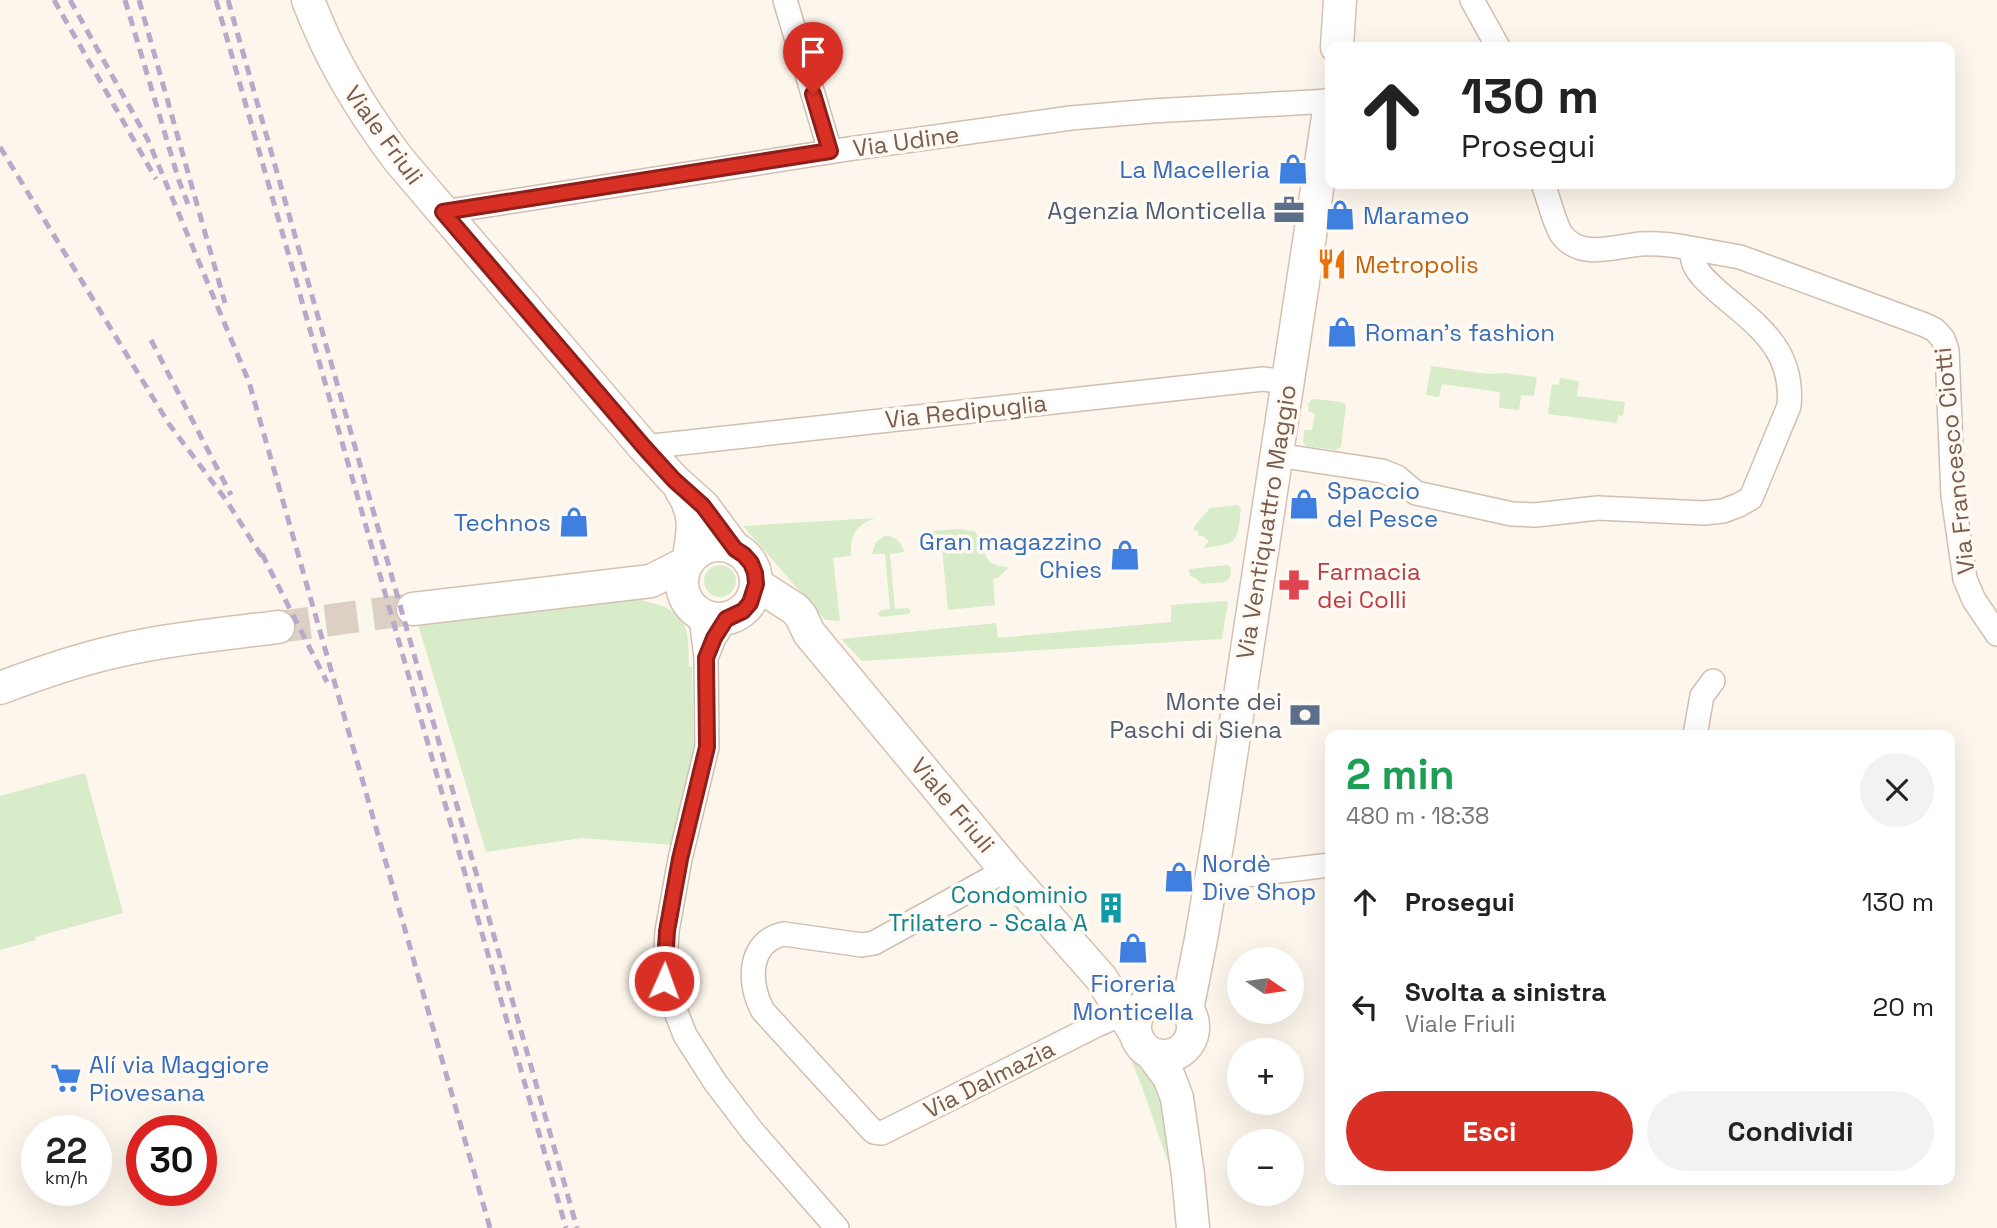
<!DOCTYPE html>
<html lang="it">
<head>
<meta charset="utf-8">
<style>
  body { margin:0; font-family:"Space Grotesk",sans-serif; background:#f2f2f2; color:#222; height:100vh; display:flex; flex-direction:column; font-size:26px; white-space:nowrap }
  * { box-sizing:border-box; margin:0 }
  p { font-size:23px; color:#767676 }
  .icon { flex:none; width:38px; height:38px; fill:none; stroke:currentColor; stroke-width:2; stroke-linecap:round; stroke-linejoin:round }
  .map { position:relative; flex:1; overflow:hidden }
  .side { position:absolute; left:1325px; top:730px; width:630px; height:455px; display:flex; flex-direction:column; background:#fff; border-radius:14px; box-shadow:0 7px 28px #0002 }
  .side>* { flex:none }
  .banner { position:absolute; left:1325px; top:42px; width:630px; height:147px; border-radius:14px; box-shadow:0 7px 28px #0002; background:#fff; color:#222; overflow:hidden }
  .needle { width:46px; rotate:103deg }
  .buttons { position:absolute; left:1227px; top:947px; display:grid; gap:14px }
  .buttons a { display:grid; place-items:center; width:77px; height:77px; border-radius:50%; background:#fff; box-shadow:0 7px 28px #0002; font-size:35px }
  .speed { position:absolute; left:21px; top:1115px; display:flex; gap:14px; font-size:35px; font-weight:700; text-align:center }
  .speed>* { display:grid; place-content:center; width:91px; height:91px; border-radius:50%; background:#fff; box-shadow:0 7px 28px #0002; line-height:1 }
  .speed small { font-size:18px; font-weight:400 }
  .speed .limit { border:10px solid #d22; background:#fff; color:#111 }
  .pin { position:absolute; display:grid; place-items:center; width:60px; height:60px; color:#fff; margin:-72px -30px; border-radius:50% 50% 50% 0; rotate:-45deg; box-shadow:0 0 7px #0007 }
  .pin .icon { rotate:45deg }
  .me { position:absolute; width:77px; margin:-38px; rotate:2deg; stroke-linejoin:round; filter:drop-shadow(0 0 5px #0008) }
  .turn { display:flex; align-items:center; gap:24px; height:147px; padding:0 21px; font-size:32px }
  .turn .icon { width:91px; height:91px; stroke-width:2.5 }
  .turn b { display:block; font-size:49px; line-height:60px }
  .round { display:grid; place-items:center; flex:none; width:74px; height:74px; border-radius:37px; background:#f2f2f2 }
  .head { display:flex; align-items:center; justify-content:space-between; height:119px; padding:0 21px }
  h1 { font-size:42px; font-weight:700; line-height:52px; color:#1e9e55 }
  .button { display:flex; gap:14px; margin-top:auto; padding:14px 21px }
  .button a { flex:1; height:80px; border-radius:42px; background:#d93025; color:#fff; font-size:28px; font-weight:700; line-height:80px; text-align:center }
  .button a+a { background:#f2f2f2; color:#222 }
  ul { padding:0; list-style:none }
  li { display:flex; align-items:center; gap:21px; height:105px; padding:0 21px }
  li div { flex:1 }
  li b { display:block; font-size:26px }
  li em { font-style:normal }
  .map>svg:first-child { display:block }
  .green { fill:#d8ecc9 }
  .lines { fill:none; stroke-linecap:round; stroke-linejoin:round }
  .secondary-tunnel { stroke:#dcd0c4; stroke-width:32; stroke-dasharray:32 16; stroke-linecap:butt }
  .street-casing { stroke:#d1beb0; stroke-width:26 }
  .secondary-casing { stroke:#d6c0b0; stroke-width:35 }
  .street { stroke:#fff; stroke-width:23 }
  .secondary { stroke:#fff; stroke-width:32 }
  .rail { stroke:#b9a8c9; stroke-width:5; stroke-dasharray:10 7; stroke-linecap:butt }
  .route-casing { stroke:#8d1f18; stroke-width:18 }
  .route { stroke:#d93025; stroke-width:12 }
  .labels { text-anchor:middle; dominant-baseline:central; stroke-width:7; stroke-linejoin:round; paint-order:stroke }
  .street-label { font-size:24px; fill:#7a5c4d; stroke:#fffaf3 }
  .shop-label { font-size:24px; fill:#366cbe; stroke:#fffaf3; text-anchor:start }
  .service-label { font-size:24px; fill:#4e5e75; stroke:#fffaf3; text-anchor:end }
  .food-label { font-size:24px; fill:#c56008; stroke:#fffaf3; text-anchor:start }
  .health-label { font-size:24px; fill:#be3a42; stroke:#fffaf3; text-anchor:start }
  .culture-label { font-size:24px; fill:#0d838f; stroke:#fffaf3; text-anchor:end }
</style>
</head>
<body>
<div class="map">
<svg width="1997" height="1228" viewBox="0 0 1997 1228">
  <rect width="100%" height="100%" fill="#fdf6ec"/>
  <path class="green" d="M 1431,366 L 1488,374 L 1504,373 L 1537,377 L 1534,396 L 1521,395 L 1519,410 L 1499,408 L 1500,392 L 1442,384 L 1439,397 L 1426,395 Z
    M 1560,378 L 1579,381 L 1577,396 L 1625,402 L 1623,416 L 1618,415 L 1617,423 L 1548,414 L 1552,384 L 1559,385 Z
    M 1315,399 L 1342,402 L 1346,405 L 1341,447 L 1336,450 L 1306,446 L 1303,443 L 1304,430 L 1312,430 L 1315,413 L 1308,412 L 1309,406 L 1307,406 L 1311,400 Z
    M 1238,505 L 1241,509 C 1236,544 1240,543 1203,548 L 1209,541 L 1203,536 L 1198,536 L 1198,531 L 1194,530 L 1193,528 L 1210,508 Z
    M 875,518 C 855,526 850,535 851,556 L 833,558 L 840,621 L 825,620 L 743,526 Z
    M 957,529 L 974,531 C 990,547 977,566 1009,567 L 998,578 L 993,579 L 995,605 L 948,610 L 942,549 L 924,550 L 923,542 L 925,535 L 932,531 Z
    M 885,536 C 896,536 901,542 904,552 L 890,554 L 895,609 L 908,608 L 911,611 L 909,614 L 881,617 L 878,614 L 881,610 L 890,609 L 885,554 L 873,554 L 872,553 L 876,542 Z
    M704 581a16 16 0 1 1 32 0a16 16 0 1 1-32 0Z
    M 1227,565 L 1231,567 L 1230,578 L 1225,582 L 1202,584 L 1195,578 L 1190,576 L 1189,569 Z
    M 641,597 L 643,601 C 688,610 689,625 689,667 L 692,667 L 694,750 L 672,845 L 582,838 L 486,852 L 418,624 Z
    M 1223,601 L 1228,602 L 1222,639 L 862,661 L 841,639 L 996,623 L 998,638 L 1171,622 L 1171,605 Z
    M 85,773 L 123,913 L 35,937 L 36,940 L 0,950 L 0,796 Z
    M 1125,1045 L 1127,1045 L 1136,1057 L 1159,1080 L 1171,1164 L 1168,1162 L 1142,1087 Z"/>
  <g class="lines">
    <path class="secondary-tunnel" d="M 278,627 L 413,609"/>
    <g class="street-casing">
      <path id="street" d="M 785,0 L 830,151
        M 1472,0 L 1498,47
        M 443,212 L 848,149 L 1071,118 L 1152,111 L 1330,101
        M 1690,248 L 1740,257 L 1925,325 L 1935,330 L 1943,339 L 1947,350 L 1953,496 L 1965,579 L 1974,600 L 1997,634
        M 644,447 L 1263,379 L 1288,382
        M 1277,455 L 1382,471 L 1397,477 L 1416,493 L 1512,514 L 1535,515 L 1598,508 L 1704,513 L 1723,511 L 1739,505 L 1751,498 L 1789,406 C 1794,351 1760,327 1723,296 C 1712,286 1700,277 1694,264 C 1692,259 1692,253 1690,248 C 1674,245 1658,243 1641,244 C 1616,246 1581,260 1562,235 C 1555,226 1548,196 1543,184
        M 695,610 L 702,625 L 706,658 L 707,747 L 680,859 L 667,931 L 664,981 L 685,1035 L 715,1082 L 753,1132 L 837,1228
        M 706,658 L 714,638 L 726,619
        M 1695,735 L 1702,696 L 1713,681
        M 1006,870 L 874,943 L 862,945 L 784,934 C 747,941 748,985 763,1011 L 869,1127 L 874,1132 L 882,1133 L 1099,1024 L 1115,1017 L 1125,1016
        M 1211,879 L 1330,865"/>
    </g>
    <g class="secondary-casing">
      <path id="secondary" d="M 308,0 C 330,59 361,110 399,160 L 644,447 L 674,480 L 703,506 L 735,549
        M 1337,47 L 1340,0
        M682 582a37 37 0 1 1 74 0a37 37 0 1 1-74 0Z
        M 756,584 L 795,609 L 801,616 L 809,633 L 1006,870 L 1101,978 L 1136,1034
        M 413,609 L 651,581 L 688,562 C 693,534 698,515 681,490
        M 0,688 C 37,674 74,661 113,652 C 167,639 223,634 278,627
        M1135 1027a29 29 0 1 1 58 0a29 29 0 1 1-58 0Z
        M 1187,1010 L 1201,939 L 1219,834 L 1330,104
        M 1151,1053 L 1169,1077 L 1177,1098 L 1188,1175 L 1193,1228"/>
    </g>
    <use href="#street" class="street"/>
    <use href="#secondary" class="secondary"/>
    <path class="rail" d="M 54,0 L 156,179
      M 70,0 L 148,140 L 249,382 L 490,1228
      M 125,0 L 179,181 L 188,204
      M 139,0 L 225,303
      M 216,0 L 566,1228
      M 228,0 L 577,1228
      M 0,147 L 169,424 L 226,500 L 266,563
      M 151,340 L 231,495
      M 262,554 L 327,682"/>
  </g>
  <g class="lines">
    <g class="route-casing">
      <path id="route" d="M 664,981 L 667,931 L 680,859 L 707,747 L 706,658 L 714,638 L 726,619 L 743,611 L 750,603 L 756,584 L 755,573 L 751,563 L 744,555 L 735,549 L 703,506 L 674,480 L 644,447 L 443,212 L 830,151 L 813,94"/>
    </g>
    <use href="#route" class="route"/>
  </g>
  <defs>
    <g id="shop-bare" transform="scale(2.415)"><path d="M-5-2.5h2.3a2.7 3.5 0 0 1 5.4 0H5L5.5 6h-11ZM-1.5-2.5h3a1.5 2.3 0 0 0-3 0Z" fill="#3f7fe0" stroke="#fffaf3" stroke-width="2.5" paint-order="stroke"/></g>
    <g id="office-bare" transform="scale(2.415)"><path d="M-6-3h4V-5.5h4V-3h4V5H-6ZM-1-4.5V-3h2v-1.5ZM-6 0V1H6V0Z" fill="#5c6f8a" stroke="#fffaf3" stroke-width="2.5" paint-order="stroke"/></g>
    <g id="restaurant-bare" transform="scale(2.415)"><path d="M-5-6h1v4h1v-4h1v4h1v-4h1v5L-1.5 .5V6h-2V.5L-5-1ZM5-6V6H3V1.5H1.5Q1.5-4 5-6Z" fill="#e8710a" stroke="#fffaf3" stroke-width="2.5" paint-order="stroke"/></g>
    <g id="pharmacy-bare" transform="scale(2.415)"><path d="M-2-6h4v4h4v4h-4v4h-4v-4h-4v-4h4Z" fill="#e0444e" stroke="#fffaf3" stroke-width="2.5" paint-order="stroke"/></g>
    <g id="bank-bare" transform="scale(2.415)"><path d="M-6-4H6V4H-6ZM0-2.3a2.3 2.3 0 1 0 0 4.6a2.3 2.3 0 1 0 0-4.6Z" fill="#5c6f8a" stroke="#fffaf3" stroke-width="2.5" paint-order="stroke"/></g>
    <g id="building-bare" transform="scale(2.415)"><path d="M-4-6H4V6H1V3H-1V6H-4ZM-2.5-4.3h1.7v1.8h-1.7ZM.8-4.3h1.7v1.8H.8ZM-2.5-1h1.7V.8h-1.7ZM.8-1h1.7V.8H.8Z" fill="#0f9aa8" stroke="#fffaf3" stroke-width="2.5" paint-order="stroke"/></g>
    <g id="supermarket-bare" transform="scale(2.415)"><path d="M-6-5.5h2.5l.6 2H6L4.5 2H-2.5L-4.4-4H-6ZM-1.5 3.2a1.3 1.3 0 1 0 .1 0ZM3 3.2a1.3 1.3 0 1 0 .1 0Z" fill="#3f7fe0" stroke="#fffaf3" stroke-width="2.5" paint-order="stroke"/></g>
  </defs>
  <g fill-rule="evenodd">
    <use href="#shop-bare" x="1293" y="169"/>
    <use href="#office-bare" x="1289" y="210"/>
    <use href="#shop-bare" x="1340" y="215"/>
    <use href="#restaurant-bare" x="1332" y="264"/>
    <use href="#shop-bare" x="1342" y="332"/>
    <use href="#shop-bare" x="1304" y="504"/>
    <use href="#shop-bare" x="574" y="522"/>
    <use href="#shop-bare" x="1125" y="555"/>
    <use href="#pharmacy-bare" x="1294" y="585"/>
    <use href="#bank-bare" x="1305" y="715"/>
    <use href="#shop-bare" x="1179" y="877"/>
    <use href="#building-bare" x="1111" y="908"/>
    <use href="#shop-bare" x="1133" y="948"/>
    <use href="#supermarket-bare" x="66" y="1078"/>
  </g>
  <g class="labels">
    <g class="street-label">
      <text transform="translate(384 135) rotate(54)">Viale Friuli</text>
      <text transform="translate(906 141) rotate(-8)">Via Udine</text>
      <text transform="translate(966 411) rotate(-6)">Via Redipuglia</text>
      <text transform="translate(1954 461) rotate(-96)">Via Francesco Ciotti</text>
      <text transform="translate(1266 522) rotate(-81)">Via Ventiquattro Maggio</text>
      <text transform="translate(953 805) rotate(50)">Viale Friuli</text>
      <text transform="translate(989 1079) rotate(-27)">Via Dalmazia</text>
    </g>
    <g class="shop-label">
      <text x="1270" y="169" text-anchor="end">La Macelleria</text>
      <text x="1363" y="215">Marameo</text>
      <text x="1365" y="332">Roman's fashion</text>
      <text x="1327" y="490">Spaccio<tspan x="1327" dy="28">del Pesce</tspan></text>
      <text x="551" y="522" text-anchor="end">Technos</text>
      <text x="1102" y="541" text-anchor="end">Gran magazzino<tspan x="1102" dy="28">Chies</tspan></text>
      <text x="1202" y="863">Nordè<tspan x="1202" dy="28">Dive Shop</tspan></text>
      <text x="1133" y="983" text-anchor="middle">Fioreria<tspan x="1133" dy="28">Monticella</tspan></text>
      <text x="89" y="1064">Alí via Maggiore<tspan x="89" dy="28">Piovesana</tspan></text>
    </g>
    <g class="service-label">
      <text x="1266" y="210">Agenzia Monticella</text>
      <text x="1282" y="701">Monte dei<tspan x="1282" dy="28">Paschi di Siena</tspan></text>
    </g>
    <g class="food-label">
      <text x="1355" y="264">Metropolis</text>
    </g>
    <g class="health-label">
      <text x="1317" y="571">Farmacia<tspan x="1317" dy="28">dei Colli</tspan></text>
    </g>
    <g class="culture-label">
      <text x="1088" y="894">Condominio<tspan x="1088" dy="28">Trilatero - Scala A</tspan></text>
    </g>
  </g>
</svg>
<div class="buttons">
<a><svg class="needle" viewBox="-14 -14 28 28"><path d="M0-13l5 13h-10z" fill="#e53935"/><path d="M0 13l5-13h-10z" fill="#767676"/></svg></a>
<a>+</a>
<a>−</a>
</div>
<div class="speed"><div>22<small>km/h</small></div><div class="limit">30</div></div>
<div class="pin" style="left:813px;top:94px;background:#d93025"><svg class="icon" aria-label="arrive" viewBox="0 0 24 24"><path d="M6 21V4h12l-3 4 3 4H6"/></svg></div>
<svg class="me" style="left:664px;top:981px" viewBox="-20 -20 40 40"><circle r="17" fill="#d93025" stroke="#fff" stroke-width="3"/><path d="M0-11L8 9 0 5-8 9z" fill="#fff"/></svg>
<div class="banner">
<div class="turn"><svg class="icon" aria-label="ahead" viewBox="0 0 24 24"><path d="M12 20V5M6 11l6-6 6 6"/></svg><div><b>130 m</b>Prosegui</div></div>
</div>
<section class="side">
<div class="head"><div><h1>2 min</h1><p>480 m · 18:38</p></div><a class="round"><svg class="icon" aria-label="close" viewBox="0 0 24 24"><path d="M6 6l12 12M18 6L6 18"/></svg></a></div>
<ul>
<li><svg class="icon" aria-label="ahead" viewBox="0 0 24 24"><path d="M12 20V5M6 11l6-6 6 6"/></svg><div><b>Prosegui</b></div><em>130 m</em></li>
<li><svg class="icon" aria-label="left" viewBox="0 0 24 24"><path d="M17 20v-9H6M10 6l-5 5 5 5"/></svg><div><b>Svolta a sinistra</b><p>Viale Friuli</p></div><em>20 m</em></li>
</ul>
<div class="button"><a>Esci</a><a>Condividi</a></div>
</section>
</div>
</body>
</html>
